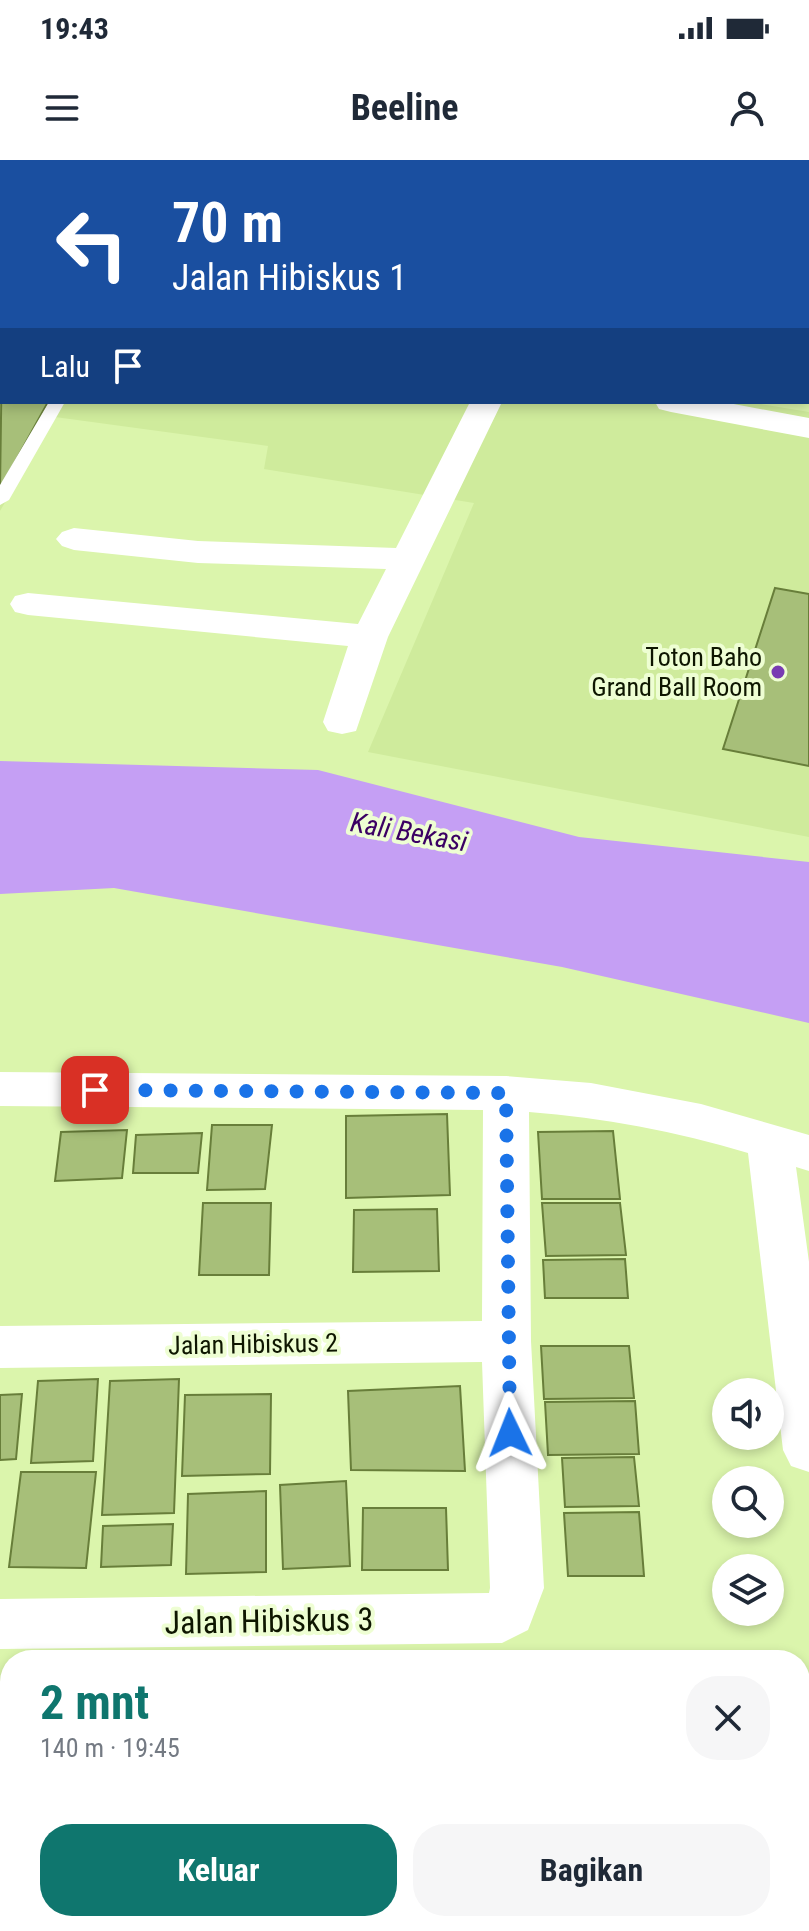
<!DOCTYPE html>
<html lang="id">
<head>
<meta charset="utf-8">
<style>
  body { margin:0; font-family:"Roboto Condensed",sans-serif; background:#f6f6f7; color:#1f2937; height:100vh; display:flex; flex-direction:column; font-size:30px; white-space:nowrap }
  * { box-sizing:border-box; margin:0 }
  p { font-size:26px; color:#747a83 }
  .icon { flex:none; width:44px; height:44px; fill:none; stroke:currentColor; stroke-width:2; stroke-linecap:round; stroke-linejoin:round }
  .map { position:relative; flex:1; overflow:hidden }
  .panel { position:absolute; left:0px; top:1490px; width:810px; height:282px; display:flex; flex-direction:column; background:#fff; border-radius:32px 32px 0 0; box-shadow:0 4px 12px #0003 }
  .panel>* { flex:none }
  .guide { position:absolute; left:0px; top:0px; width:810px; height:244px; box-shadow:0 4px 12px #0003; background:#1a4fa0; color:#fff; overflow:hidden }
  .tools { position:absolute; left:712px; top:1218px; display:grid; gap:16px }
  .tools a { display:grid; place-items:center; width:72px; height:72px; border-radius:50%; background:#fff; box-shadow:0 4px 12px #0003; font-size:40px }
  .pin { position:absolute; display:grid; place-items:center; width:68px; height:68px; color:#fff; margin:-34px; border-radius:16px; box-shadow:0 4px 12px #0006 }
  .me { position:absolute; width:88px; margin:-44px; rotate:358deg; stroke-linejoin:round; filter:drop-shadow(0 0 6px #0008) }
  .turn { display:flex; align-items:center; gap:28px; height:168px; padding:0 40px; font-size:36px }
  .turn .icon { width:104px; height:104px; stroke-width:2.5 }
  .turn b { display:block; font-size:56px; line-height:68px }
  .then { display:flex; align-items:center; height:76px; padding:0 40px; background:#0003; gap:16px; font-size:30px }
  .round { display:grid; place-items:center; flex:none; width:84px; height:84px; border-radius:32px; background:#f6f6f7 }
  .summary { display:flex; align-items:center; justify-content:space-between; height:136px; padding:0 40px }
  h1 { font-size:48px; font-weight:700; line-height:60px; color:#0f766e }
  .button { display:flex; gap:16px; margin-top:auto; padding:16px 40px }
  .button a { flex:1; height:92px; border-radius:32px; background:#0f766e; color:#fff; font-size:32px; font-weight:700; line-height:92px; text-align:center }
  .button a+a { background:#f6f6f7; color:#1f2937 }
  .status { display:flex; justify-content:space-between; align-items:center; height:56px; padding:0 40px; background:#fff; direction:ltr }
  .status svg { height:22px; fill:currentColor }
  header { display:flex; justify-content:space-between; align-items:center; height:104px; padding:0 40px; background:#fff; font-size:36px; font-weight:700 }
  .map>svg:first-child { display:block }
  .built { fill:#cfeb9c }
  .water { fill:#c59ff4 }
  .building { fill:#a7bf79; stroke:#687e3a; stroke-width:2 }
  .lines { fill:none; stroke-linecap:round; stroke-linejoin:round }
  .service { fill:#fff; fill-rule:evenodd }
  .minor { fill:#fff; fill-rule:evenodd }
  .primary { fill:#fff; fill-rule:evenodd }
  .route { stroke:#1a73e8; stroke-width:14; stroke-dasharray:0 25.2 }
  .poi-dot { fill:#793cb2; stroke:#eefed3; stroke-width:3 }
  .labels { text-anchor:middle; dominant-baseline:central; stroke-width:8; stroke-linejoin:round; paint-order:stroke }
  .poi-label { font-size:26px; fill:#0e1600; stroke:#eefed3; text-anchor:end }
  .street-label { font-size:26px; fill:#0e1600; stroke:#eefed3 }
  .water-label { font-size:28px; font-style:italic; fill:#3b0063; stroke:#eefed3 }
  .near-street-label { font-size:32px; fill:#0e1600; stroke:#eefed3 }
</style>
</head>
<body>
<div class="status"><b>19:43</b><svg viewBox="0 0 49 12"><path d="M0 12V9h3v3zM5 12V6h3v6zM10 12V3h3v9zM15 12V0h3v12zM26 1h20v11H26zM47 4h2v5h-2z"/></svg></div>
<header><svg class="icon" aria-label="menu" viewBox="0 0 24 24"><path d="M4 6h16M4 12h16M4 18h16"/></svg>Beeline<svg class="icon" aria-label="person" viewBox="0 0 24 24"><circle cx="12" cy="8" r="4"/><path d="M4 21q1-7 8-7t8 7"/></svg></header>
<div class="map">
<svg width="809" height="1771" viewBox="0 0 809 1771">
  <rect width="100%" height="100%" fill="#dbf5ac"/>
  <path class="built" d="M 0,0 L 367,0 L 2,2 L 2,242 L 748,242 L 809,252 L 809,677 L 368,592 L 474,343 L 264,309 L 268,286 L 55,257 L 0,351 Z"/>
  <path class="water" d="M 0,601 L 318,610 L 579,677 L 809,702 L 809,863 L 562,807 L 114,728 L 0,734 Z"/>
  <path class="building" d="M 2,187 L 2,242 L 48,242 L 0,329 Z
    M 775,428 L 809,434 L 809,606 L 723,589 Z
    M 447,954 L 450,1035 L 346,1038 L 346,956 Z
    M 212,965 L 272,965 L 265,1029 L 207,1030 Z
    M 127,970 L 122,1018 L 55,1021 L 61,972 Z
    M 613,971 L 620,1039 L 542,1039 L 538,972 Z
    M 202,973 L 198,1013 L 133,1013 L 136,975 Z
    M 203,1043 L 271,1043 L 269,1115 L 199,1115 Z
    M 542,1043 L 620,1043 L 626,1095 L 546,1096 Z
    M 437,1049 L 439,1111 L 353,1112 L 354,1050 Z
    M 625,1099 L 628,1138 L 545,1138 L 543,1100 Z
    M 541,1186 L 629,1186 L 634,1238 L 544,1239 Z
    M 98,1219 L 93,1301 L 31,1303 L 38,1221 Z
    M 179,1219 L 174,1353 L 102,1355 L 110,1221 Z
    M 460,1226 L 465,1311 L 351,1310 L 348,1231 Z
    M 22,1234 L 16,1299 L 0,1300 L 0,1235 Z
    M 271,1234 L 270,1314 L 182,1316 L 185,1235 Z
    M 635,1241 L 639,1294 L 548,1295 L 545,1242 Z
    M 634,1297 L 639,1346 L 565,1347 L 562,1298 Z
    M 21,1312 L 96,1312 L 86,1408 L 9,1407 Z
    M 346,1321 L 350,1406 L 283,1409 L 280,1325 Z
    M 266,1331 L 266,1412 L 186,1414 L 188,1334 Z
    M 363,1348 L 446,1348 L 448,1410 L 362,1410 Z
    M 639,1352 L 644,1416 L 568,1416 L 564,1353 Z
    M 173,1364 L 171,1405 L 101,1407 L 103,1366 Z
    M 0,1526 L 10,1526 L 10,1617 L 0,1617 Z"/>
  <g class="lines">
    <path class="service" d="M 2,145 L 2,156 L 0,157 L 0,146 Z
      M 49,242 L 65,242 L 9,340 L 0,345 L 0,325 Z"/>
    <path class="minor" d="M 470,242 L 502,242 L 388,477 L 356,571 L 342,574 L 328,571 L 323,562 L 348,486 L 28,455 L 15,452 L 10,444 L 15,436 L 28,433 L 358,464 L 386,409 L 198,403 L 74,390 L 62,386 L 56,379 L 62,372 L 74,368 L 198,381 L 396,388 Z
      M 0,912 L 506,916 L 591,923 L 701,944 L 809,975 L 809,1011 L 796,1007 L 809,1102 L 809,1312 L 791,1306 L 783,1290 L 748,993 C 676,971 603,958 529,952 L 531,1181 L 544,1428 L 528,1470 L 502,1483 L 0,1489 L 0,1439 L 489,1433 L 490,1428 L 482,1202 L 0,1208 L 0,1166 L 482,1161 L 483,950 L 0,946 Z"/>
    <path class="primary" d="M 0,107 L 2,107 L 2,125 L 0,125 Z
      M 655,242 L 723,242 L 809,258 L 809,278 L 671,252 L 659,249 Z"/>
  </g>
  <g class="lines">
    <path class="route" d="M 95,930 L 506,933 L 510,1273"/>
  </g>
  <circle class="poi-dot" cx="778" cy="512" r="8"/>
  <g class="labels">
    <g class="poi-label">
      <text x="762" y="497">Toton Baho<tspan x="762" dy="30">Grand Ball Room</tspan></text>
    </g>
    <g class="street-label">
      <text transform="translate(253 1184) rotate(-1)">Jalan Hibiskus 2</text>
    </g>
    <g class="water-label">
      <text transform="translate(409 672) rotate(10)">Kali Bekasi</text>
    </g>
    <g class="near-street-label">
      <text transform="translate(269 1461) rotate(-1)">Jalan Hibiskus 3</text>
    </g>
  </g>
</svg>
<div class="tools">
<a><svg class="icon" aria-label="sound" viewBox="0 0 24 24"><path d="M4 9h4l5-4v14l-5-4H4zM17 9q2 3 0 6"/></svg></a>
<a><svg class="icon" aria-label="search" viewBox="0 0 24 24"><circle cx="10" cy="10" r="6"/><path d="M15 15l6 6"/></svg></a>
<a><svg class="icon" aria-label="layers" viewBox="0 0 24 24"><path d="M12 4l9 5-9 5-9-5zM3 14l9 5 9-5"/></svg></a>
</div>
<div class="pin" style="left:95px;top:930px;background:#d93025"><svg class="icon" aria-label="arrive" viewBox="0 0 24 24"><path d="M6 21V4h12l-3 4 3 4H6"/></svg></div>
<svg class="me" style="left:510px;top:1273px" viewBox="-20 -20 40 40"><path d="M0-17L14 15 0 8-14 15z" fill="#1a73e8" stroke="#fff" stroke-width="4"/></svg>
<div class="guide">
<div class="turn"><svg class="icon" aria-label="left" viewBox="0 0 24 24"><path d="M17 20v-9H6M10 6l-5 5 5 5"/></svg><div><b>70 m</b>Jalan Hibiskus 1</div></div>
<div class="then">Lalu<svg class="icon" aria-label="arrive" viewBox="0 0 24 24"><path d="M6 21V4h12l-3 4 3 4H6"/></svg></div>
</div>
<section class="panel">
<div class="summary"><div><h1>2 mnt</h1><p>140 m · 19:45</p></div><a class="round"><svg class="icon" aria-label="close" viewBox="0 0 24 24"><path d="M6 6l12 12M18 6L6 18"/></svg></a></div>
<div class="button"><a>Keluar</a><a>Bagikan</a></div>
</section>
</div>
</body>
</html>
